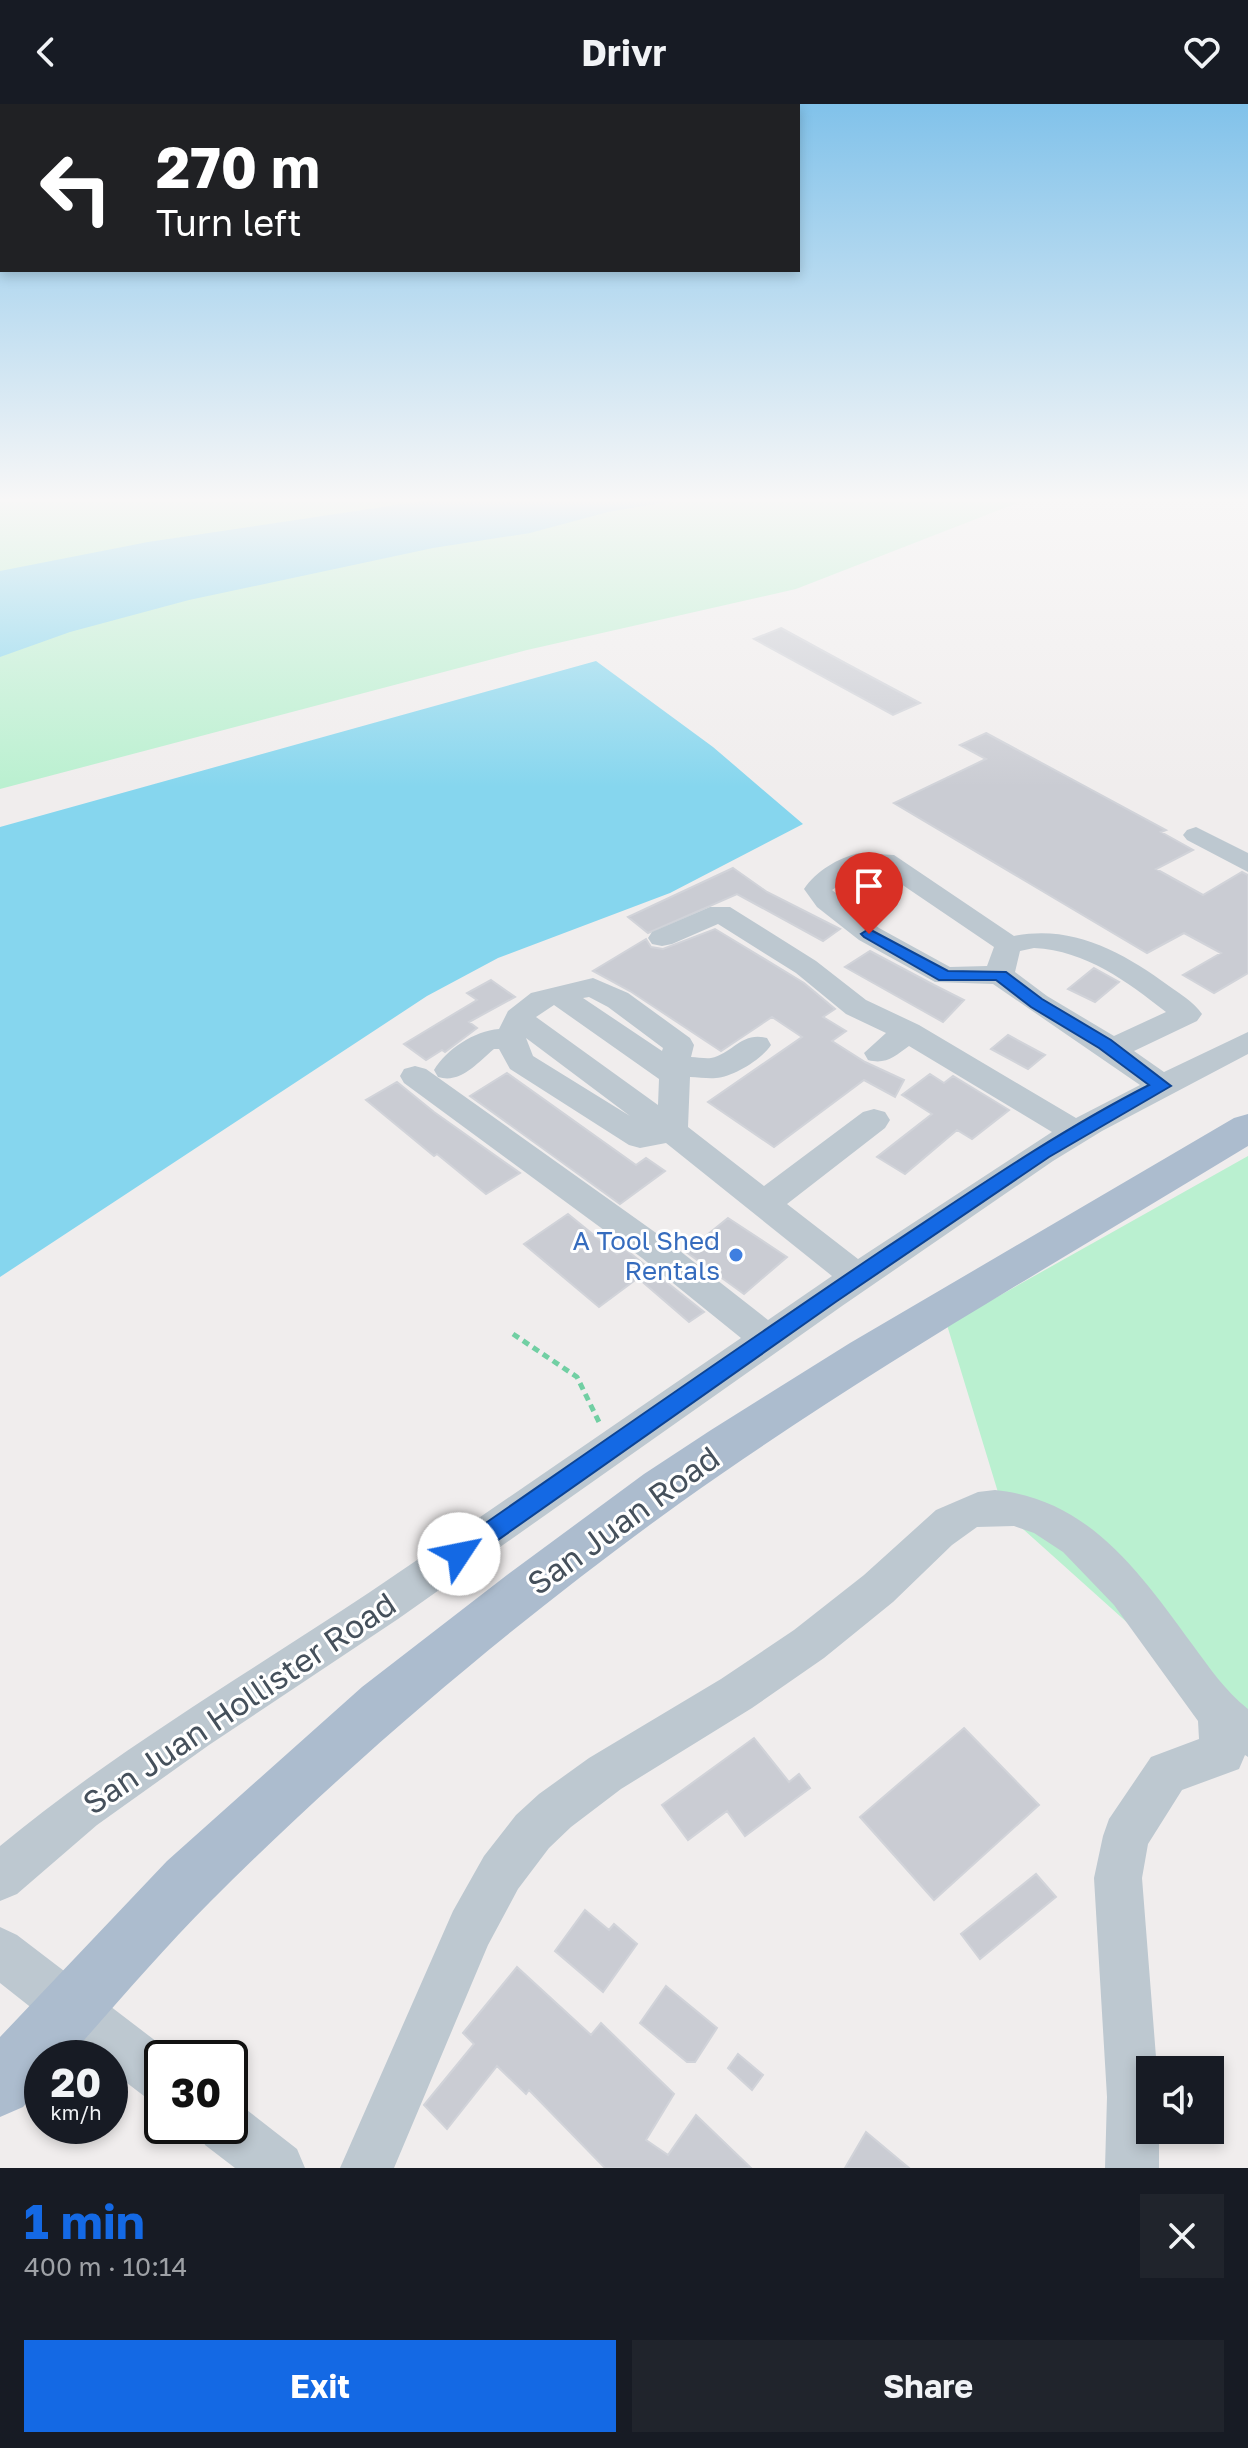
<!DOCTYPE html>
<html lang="en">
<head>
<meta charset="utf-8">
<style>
  body { margin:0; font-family:"Golos Text",sans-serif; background:#20242c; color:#f1f3f6; height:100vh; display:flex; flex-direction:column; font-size:30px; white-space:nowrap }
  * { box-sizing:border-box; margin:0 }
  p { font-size:26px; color:#9ea1a6 }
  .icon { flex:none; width:44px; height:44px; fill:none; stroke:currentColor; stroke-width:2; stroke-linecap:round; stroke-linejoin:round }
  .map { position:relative; height:2064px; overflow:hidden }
  .side { display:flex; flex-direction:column; background:#171b24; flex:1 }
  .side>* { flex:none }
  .hud { position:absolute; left:0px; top:0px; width:800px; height:168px; box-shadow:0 4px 12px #0003; background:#202124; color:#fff; overflow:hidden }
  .buttons { position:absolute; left:1136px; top:1952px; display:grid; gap:16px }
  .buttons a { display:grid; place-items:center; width:88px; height:88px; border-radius:0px; background:#171b24; box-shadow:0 4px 12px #0003; font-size:40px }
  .speed { position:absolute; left:24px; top:1936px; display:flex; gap:16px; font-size:40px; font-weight:700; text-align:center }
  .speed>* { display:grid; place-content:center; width:104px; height:104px; border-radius:50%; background:#171b24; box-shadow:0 4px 12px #0003; line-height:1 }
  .speed small { font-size:20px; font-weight:400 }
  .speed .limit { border:4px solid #111; border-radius:12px; background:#fff; color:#111 }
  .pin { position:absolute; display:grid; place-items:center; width:68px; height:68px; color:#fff; margin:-82px -34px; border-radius:50% 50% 50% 0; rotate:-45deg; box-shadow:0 0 8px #0007 }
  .pin .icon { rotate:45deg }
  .me { position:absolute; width:88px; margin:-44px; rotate:56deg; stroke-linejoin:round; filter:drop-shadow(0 0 6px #0008) }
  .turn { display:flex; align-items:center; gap:28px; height:168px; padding:0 24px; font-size:36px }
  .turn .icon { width:104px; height:104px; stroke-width:2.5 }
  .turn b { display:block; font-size:56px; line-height:68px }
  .round { display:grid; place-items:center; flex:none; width:84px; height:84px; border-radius:0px; background:#20242c }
  .summary { display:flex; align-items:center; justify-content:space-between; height:136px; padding:0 24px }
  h1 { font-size:48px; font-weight:700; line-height:60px; color:#1469e4 }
  .action { display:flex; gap:16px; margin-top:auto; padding:16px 24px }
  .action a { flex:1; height:92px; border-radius:0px; background:#1469e4; color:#fff; font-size:32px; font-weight:700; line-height:92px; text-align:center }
  .action a+a { background:#20242c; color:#f1f3f6 }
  header { display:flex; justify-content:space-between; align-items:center; height:104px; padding:0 24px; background:#171b24; font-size:36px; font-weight:700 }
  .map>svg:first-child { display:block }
  .green { fill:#baf0d0 }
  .water { fill:#86d6ee }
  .building { fill:#caccd3; stroke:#d1d3d9; stroke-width:2 }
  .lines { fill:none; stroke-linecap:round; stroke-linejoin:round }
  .path { stroke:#71cfa3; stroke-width:5; stroke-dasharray:7 5; stroke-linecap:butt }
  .minor { fill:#bdc8d0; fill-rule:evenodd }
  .major { fill:#acbcce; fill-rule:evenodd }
  .route { fill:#1469e4; stroke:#0d4494; stroke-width:2 }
  .shop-dot { fill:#3f7fe0; stroke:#fff; stroke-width:3 }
  .labels { text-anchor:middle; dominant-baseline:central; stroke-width:6; stroke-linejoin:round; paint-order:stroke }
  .shop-label { font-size:26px; fill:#366cbe; stroke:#fff; text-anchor:end }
  .near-street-label { font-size:32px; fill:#45505b; stroke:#fff }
</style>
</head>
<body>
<header><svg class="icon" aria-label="back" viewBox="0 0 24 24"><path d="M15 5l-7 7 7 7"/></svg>Drivr<svg class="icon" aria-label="heart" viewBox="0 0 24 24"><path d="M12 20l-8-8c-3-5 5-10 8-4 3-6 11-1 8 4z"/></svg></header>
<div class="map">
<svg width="1248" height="2064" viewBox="0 0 1248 2064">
  <rect width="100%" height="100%" fill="#f0eded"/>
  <path class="green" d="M 0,394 L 1030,394 L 796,485 L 527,546 L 0,685 Z
    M 1248,1052 L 1248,1627 L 1004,1408 L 947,1221 Z"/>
  <path class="water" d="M 443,394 L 690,394 L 608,408 L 530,429 L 433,444 L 189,496 L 70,528 L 0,553 L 0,467 L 148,438 Z
    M 596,557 L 713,643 L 803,720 L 670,789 L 498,854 L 427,892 L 0,1173 L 0,723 Z"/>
  <path class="building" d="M 781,524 L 847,560 L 920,599 L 893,611 L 754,535 Z
    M 986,629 L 1166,726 L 1161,728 L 1193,746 L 1156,765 L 1203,791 L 1242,768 L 1248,771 L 1248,869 L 1214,889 L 1183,871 L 1221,849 L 1184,829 L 1147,849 L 894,699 L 986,655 L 960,641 Z
    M 733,764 L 767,788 L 840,825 L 823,837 L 737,790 L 648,829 L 628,813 Z
    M 715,825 L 804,879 L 835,905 L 823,913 L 846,927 L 832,937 L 865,958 L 904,976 L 895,993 L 864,976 L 774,1043 L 708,998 L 802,933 L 772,913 L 721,947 L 630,887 L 593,867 L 646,835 L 651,843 L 663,845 Z
    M 870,847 L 934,881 L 964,896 L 943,918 L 845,863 Z
    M 1094,864 L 1119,878 L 1095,898 L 1068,885 Z
    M 491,876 L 515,893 L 469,918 L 477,924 L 445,948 L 442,946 L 426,956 L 404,940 L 477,896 L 467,889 Z
    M 1008,931 L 1045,951 L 1028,965 L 991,945 Z
    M 507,969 L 636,1061 L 646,1054 L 665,1067 L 620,1100 L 470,992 Z
    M 930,970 L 944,979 L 953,972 L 1009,1006 L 972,1035 L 957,1026 L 905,1070 L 877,1053 L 932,1010 L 902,991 Z
    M 397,978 L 434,1008 L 520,1069 L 486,1090 L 437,1050 L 434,1052 L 366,996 Z
    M 568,1110 L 617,1150 L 625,1145 L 704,1208 L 689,1218 L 638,1174 L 599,1203 L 524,1140 Z
    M 728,1114 L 787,1153 L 744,1190 L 686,1148 Z
    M 964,1624 L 1039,1701 L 934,1796 L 860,1713 Z
    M 754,1634 L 789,1678 L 799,1670 L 810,1684 L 745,1732 L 727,1707 L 688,1736 L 662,1701 Z
    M 1036,1770 L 1056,1793 L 980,1855 L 961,1830 Z
    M 585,1806 L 609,1826 L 614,1820 L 637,1840 L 603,1888 L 555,1847 Z
    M 517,1863 L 591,1931 L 601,1919 L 674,1990 L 646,2036 L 668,2051 L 696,2011 L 751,2064 L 605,2064 L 529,1986 L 526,1990 L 497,1962 L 447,2025 L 424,2001 L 474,1940 L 463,1929 Z
    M 666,1882 L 717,1924 L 695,1958 L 687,1958 L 640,1919 Z
    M 738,1950 L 763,1971 L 752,1986 L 728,1964 Z
    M 866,2028 L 909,2064 L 845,2064 Z"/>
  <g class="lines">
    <path class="path" d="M 513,1230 L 577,1273 L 599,1318"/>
    <path class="minor" d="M 1196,723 L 1248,749 L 1248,768 L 1187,736 L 1183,731 L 1187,726 Z
      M 859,749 L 894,751 L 1014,832 C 1072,820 1123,848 1169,882 C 1180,890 1194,898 1202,910 L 1197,917 L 1134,947 L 1164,968 L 1248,928 L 1248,950 L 1102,1027 L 1053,1057 L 842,1202 L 398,1515 L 209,1641 L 97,1721 L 17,1790 L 0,1797 L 0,1742 C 116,1646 245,1571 370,1488 C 494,1404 617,1319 741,1234 L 642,1154 L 404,979 L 400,972 L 404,965 L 415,962 L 426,965 L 666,1136 L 768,1216 L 832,1172 L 666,1039 L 640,1044 L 629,1041 L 510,965 L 499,945 L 494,945 C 477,959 461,980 438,973 L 434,966 C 447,945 474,927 499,925 L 508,907 L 531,889 L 593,874 L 628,889 L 690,934 L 694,941 L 691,953 C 697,953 706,955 711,954 C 733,949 742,927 767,934 L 771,941 C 762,955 733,973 716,974 C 708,975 699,973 690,973 L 688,1023 L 764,1082 L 863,1008 L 874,1005 L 885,1008 L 890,1016 L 885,1024 L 787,1100 L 858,1155 L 1052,1028 L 909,942 C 895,952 886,961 868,956 L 864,949 L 886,929 L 846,910 L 796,869 L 718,820 L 672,840 L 662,842 L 652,840 L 648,834 L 652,828 L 710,803 L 730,803 L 816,857 L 866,896 L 919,921 L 1076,1014 L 1140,981 L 993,880 L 935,878 L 859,836 L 817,803 L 804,785 C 816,767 838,754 859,749 ZM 864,765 L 879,765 L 994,843 L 987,862 L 950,863 L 879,824 L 832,786 ZM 1034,844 C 1087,847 1126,877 1166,908 L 1114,932 L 1047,892 L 1015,868 L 1020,847 ZM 589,893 L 608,903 L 663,944 L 662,947 L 583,894 ZM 554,901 L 659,975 L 658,1001 L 536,913 ZM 526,934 L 630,1012 L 533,952 Z
      M 995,1386 C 1089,1395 1140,1469 1192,1540 C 1209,1563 1225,1587 1248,1605 L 1248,1653 L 1245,1651 L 1239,1665 L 1182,1686 L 1148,1740 L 1142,1774 L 1157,1966 L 1150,1966 L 1150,2026 L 1159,2026 L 1159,2064 L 1105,2064 L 1107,1993 L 1094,1774 L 1103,1732 L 1109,1715 L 1151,1653 L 1199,1635 L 1198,1617 L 1114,1501 L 1063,1448 L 1034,1429 L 1014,1422 L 977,1423 L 952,1441 L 893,1498 L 824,1554 L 752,1604 L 621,1685 L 571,1723 L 549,1744 L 518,1785 L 488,1841 L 394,2064 L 340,2064 L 453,1807 L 484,1752 L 516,1711 L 539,1690 L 589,1654 L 721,1575 L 794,1526 L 864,1471 L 936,1406 L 978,1388 Z
      M 0,1823 L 17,1831 L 178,1954 L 162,1954 L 162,2000 L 144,1992 L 110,1966 L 110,1954 L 95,1954 L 0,1879 Z
      M 230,1998 L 243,2003 L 297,2045 L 305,2064 L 235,2064 L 205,2041 L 198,2022 L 230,2022 Z"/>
    <path class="major" d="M 1248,1010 L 1248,1042 C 1058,1158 862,1269 680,1399 C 517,1516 352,1656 210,1798 C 160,1848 115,1902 68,1954 L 42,1954 L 42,1982 L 23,2003 L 0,2013 L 0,1933 L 167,1757 L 362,1583 L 507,1471 L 644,1370 L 711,1326 L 850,1239 L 1234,1014 Z"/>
  </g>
  <linearGradient id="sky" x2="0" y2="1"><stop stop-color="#81c2ea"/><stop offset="0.58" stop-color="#f8f7f7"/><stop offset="1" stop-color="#f8f7f7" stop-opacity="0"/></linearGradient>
  <rect width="1248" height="683" fill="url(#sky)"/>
  <path class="route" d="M 869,825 L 948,867 L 1006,868 L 1042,895 L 1111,936 L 1171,982 L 1049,1053 L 837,1197 L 468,1457 L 459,1460 L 451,1457 L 448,1450 L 451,1443 C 594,1344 737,1244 881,1147 C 969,1089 1055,1029 1149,981 L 1099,944 L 1031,903 L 996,876 L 939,876 L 864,833 L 861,830 Z"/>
  <circle class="shop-dot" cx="736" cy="1151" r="8"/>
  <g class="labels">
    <g class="shop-label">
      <text x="720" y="1136">A Tool Shed<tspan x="720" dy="30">Rentals</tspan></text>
    </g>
    <g class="near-street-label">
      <text transform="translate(623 1416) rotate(-36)">San Juan Road</text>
      <text transform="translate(239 1599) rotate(-34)">San Juan Hollister Road</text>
    </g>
  </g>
</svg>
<div class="buttons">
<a><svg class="icon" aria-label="sound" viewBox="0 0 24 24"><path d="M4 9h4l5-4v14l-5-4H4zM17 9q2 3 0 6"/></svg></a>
</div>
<div class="speed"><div>20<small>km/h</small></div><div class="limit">30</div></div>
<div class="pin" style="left:869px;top:830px;background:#d93025"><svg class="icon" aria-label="arrive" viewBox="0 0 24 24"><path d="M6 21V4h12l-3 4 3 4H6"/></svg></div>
<svg class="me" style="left:459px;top:1450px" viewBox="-20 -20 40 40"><circle r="19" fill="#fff"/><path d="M0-13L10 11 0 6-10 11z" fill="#1469e4"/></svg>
<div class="hud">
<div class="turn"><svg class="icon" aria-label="left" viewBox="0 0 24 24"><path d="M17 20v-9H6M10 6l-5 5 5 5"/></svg><div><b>270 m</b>Turn left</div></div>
</div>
</div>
<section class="side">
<div class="summary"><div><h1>1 min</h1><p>400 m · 10:14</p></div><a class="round"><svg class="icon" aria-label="close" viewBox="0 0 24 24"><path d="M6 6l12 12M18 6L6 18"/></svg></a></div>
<div class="action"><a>Exit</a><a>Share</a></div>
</section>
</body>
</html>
